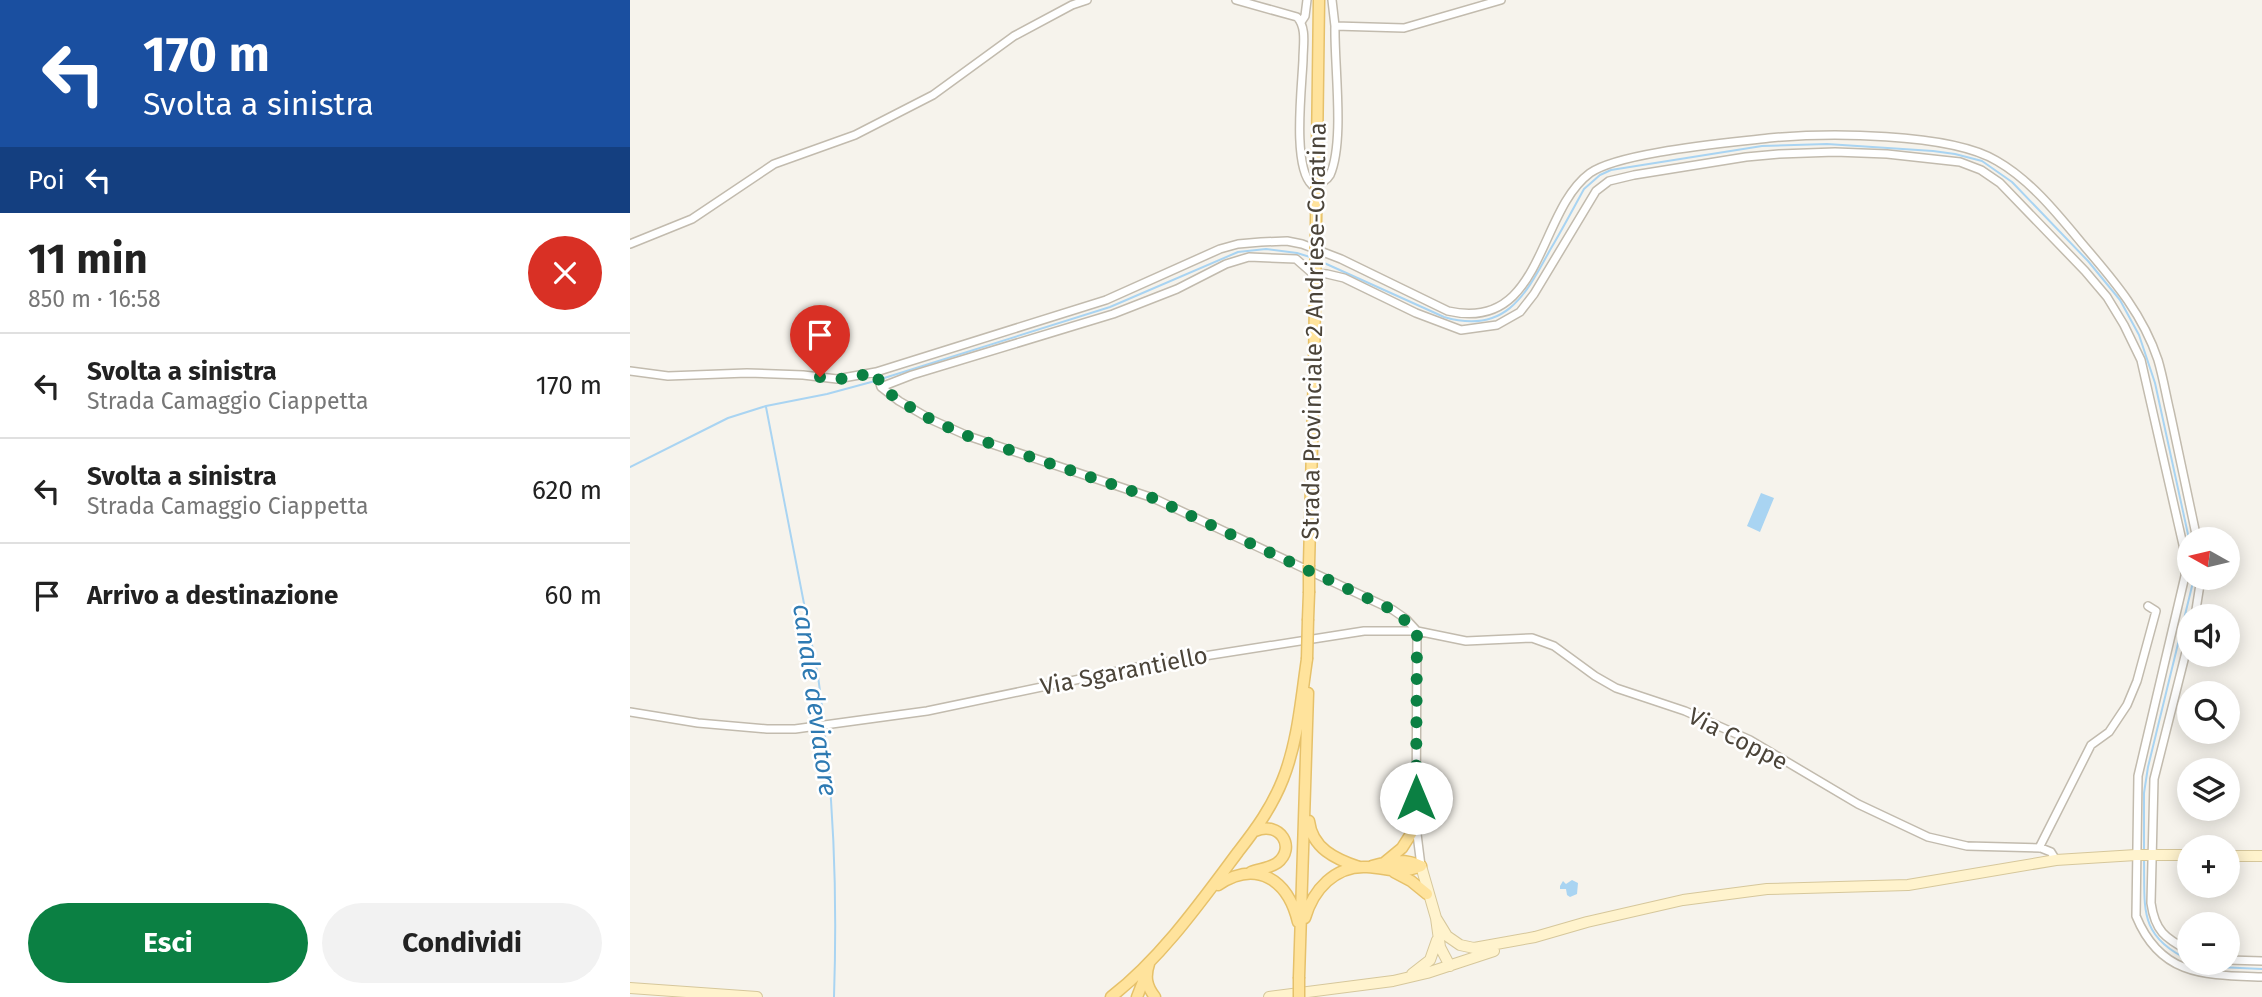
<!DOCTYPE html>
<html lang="it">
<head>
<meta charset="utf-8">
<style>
  body { margin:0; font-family:"Fira Sans",sans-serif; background:#f2f2f2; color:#222; height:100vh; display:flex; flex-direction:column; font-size:26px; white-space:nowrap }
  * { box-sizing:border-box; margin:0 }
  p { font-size:23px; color:#767676 }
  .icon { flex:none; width:38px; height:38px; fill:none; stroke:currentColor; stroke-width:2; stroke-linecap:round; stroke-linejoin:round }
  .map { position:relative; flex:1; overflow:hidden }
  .drawer { display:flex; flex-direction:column; background:#fff; width:630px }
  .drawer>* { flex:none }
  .banner { background:#1a4fa0; color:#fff; overflow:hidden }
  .needle { width:46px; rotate:278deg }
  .fabs { position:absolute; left:1547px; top:527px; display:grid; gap:14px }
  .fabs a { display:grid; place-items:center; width:63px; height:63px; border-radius:50%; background:#fff; box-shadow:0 4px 18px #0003; font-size:35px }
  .pin { position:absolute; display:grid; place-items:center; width:60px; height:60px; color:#fff; margin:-72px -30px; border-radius:50% 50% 50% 0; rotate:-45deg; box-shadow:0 0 7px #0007 }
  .pin .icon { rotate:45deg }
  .me { position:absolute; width:77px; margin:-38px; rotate:0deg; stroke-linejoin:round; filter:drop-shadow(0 0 5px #0008) }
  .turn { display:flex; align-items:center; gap:24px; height:147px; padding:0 28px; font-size:32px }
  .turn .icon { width:91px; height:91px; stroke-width:2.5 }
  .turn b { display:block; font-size:49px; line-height:60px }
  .then { display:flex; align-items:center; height:66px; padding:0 28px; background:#0003; gap:14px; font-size:26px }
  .round { display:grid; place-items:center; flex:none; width:74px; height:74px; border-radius:37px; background:#f2f2f2 }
  .overview { display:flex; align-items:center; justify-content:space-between; height:119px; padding:0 28px }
  h1 { font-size:42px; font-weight:700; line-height:52px }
  .action { display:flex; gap:14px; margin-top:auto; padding:14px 28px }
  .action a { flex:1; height:80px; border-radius:42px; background:#0b8043; color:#fff; font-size:28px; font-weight:700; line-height:80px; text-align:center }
  .action a+a { background:#f2f2f2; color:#222 }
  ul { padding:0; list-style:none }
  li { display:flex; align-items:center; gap:21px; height:105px; padding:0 28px; border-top:2px solid #e0e0e0 }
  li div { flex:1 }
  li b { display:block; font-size:26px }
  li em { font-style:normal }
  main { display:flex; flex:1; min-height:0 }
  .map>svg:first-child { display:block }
  .water { fill:#a9d4f2 }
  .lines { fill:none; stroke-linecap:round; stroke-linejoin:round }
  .stream { stroke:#a9d4f2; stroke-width:2 }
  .minor-casing { stroke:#c2bbae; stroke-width:10 }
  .secondary-casing { stroke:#d6c79b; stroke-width:12 }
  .primary-casing { stroke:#e6c16a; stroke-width:13 }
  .minor { stroke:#fff; stroke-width:7 }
  .secondary { stroke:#fff3cd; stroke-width:10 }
  .primary { stroke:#ffe39c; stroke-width:10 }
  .primary-bridge-casing { stroke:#e6c16a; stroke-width:13; stroke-linecap:butt }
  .primary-bridge { stroke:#ffe39c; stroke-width:10 }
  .route { stroke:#0b8043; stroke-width:12; stroke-dasharray:0 21.6 }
  .labels { text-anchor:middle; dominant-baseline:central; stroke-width:5; stroke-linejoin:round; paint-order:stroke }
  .street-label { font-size:24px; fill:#4b4439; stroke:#fff }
  .water-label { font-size:26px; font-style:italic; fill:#2e7ab2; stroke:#fff }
</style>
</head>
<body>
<main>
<section class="drawer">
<div class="banner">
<div class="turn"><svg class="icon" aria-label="left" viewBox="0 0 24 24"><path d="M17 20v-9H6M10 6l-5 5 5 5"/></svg><div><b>170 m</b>Svolta a sinistra</div></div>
<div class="then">Poi<svg class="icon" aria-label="left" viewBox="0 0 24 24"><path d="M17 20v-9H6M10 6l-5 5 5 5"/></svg></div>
</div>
<div class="overview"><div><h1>11 min</h1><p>850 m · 16:58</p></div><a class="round" style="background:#d93025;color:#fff"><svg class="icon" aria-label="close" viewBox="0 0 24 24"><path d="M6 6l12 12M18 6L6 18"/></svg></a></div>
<ul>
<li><svg class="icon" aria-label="left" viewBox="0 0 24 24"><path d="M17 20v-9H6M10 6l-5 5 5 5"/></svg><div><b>Svolta a sinistra</b><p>Strada Camaggio Ciappetta</p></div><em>170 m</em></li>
<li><svg class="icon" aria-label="left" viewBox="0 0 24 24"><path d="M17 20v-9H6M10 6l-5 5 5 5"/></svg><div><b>Svolta a sinistra</b><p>Strada Camaggio Ciappetta</p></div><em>620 m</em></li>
<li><svg class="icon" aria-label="arrive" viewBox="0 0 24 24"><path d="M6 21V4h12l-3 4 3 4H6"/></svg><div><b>Arrivo a destinazione</b></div><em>60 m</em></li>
</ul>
<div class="action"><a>Esci</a><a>Condividi</a></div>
</section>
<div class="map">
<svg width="1632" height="997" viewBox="0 0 1632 997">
  <rect width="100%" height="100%" fill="#f6f3ec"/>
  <path class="water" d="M 1131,493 L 1144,498 L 1130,532 L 1117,526 Z
    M 942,880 L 948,883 L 947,894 L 940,897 L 937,895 L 936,889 L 930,889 L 930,886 L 933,881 L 936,884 Z"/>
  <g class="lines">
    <path class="stream" d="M 692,262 L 814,317 C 875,335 895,296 920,250 C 932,230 943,209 954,189 L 970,175 L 981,170 L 1132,146 L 1197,144 L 1303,151 L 1325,154 L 1352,161 L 1382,182 L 1458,261 L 1490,300 L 1509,335 L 1525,383 L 1559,539
      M 251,379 L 480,307 L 608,252 L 636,249 L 667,253 L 680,257
      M 136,407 L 188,676 L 194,722
      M 0,467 L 98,418 L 136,406 L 197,394 L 245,381
      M 194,727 C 205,817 207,906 204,997
      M 1514,850 L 1514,793 L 1518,767 L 1564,578
      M 1514,859 C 1515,909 1508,936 1559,960
      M 1564,962 L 1588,967 L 1632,969"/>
    <g class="minor-casing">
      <path id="minor" d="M 606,0 L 667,17 C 677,28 673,45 673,60 C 672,86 662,167 682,185 C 690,184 696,182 700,175 C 715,141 704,65 705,26 L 774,28 L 871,0
        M 702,0 L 705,26
        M 671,22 L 675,16 L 677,0
        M 0,244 L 62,219 L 144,164 L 225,135 L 303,95 L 384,36 L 442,5 L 457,0
        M 0,371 L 38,376 L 117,373 L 173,375 L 207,379 L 246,372 L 251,387 L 269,401 L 302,420 L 338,436 L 523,498 L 763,610 L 776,619 L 787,631
        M 246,372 L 476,300 L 590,249 L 608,244 L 631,242 L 657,241 L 672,244 L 711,259 L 818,311 C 913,333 907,212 960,173 C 990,152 1099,143 1139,138 C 1195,133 1319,132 1367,161 C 1402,181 1430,217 1455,247 C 1486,283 1513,315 1528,360 C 1533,377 1536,395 1540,412 C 1549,454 1558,497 1567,539
        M 251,387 L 282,375 L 483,314 L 547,289 L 596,264 L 619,257 L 666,259 L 682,273 L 697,274 L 714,278 L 786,313 L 831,330 L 867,325 L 890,312 L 904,294 L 966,191 L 979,181 L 1004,175 L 1116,157 L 1149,154 L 1205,152 L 1257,154 L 1330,162 L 1351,170 L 1370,183 L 1455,271 L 1477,297 L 1494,325 L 1511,360 L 1556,558 L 1555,576 L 1508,776 L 1506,916 C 1531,977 1576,975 1632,977
        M 1565,616 L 1571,578
        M 787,631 L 786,826 L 791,866
        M 1559,640 L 1524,779 L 1521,903 C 1525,931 1535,938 1559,951
        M 0,712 L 68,723 L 137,729 L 165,729 L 297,711 L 517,665 L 734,631 L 787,631 L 836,641 L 902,638 L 924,646 L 965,676 L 986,688 L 1055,711 L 1120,740 L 1228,804 L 1298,837 L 1337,846 L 1411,848 L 1421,852 L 1426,860
        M 1409,848 L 1461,745 L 1479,732 L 1497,705 L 1507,681 L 1526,611 L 1518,606
        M 1598,960 L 1632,961"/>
    </g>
    <g class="secondary-casing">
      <path id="secondary" d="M 1598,856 L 1632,856
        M 791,866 L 806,918 L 810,947 L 820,966
        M 806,918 L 817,936 L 830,945 L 844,948 L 905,937 L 957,922 L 1053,900 L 1137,889 L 1278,885 L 1426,860 L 1506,855 L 1559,855
        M 782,974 L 800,960 L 807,940
        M 0,988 L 127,997
        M 639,997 L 763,981 L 797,973 L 864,951"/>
    </g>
    <g class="primary-casing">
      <path id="primary" d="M 687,151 L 689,0
        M 679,565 L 684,368
        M 678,619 L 679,593
        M 679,821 C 682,848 705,859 729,867
        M 755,862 L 772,848 L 786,826
        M 742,866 C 759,861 774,858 791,866
        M 621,872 C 629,869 640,868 647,863 C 667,848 650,820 625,831
        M 764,872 L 781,881 L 797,894
        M 588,885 C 627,859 658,880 668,922
        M 675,918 C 683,890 705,865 737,867 C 759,868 768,875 791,866
        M 519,964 C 515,976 516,986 525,997
        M 669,977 L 678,693
        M 481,997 C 531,958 570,903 608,852 C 626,829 642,807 653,779 C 668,741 671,699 677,659
        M 507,997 L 516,974"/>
    </g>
    <use href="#minor" class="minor"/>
    <use href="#secondary" class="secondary"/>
    <use href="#primary" class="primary"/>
    <g class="primary-bridge-casing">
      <path id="primary-bridge" d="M 684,368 L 687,151
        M 679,593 L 679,565
        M 677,659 L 678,619
        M 669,997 L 669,977"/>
    </g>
    <use href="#primary-bridge" class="primary-bridge"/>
  </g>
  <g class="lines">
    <path class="route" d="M 190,377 L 216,379 L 246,372 L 251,387 L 270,401 L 302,420 L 338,436 L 523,498 L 763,610 L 787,631 L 786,798"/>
  </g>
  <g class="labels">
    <g class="street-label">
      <text transform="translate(684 331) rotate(-89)">Strada Provinciale 2 Andriese-Coratina</text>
      <text transform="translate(494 671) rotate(-11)">Via Sgarantiello</text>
      <text transform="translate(1108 739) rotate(27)">Via Coppe</text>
    </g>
    <g class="water-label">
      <text transform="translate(185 700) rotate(82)">canale deviatore</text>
    </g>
  </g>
</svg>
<div class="fabs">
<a><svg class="needle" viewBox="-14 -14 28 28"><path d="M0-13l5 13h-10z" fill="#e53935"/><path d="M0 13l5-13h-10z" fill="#767676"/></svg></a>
<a><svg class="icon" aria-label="sound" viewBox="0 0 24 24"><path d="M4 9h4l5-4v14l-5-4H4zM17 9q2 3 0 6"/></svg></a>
<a><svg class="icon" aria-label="search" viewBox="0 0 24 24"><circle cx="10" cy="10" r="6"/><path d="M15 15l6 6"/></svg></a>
<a><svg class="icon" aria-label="layers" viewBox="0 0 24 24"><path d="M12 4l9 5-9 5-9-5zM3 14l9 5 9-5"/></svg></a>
<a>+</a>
<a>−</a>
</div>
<div class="pin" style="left:190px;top:377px;background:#d93025"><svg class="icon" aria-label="arrive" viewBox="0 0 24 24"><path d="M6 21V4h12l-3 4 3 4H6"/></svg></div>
<svg class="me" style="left:786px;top:798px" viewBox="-20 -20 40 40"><circle r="19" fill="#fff"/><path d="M0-13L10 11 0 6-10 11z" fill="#0b8043"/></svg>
</div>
</main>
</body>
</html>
